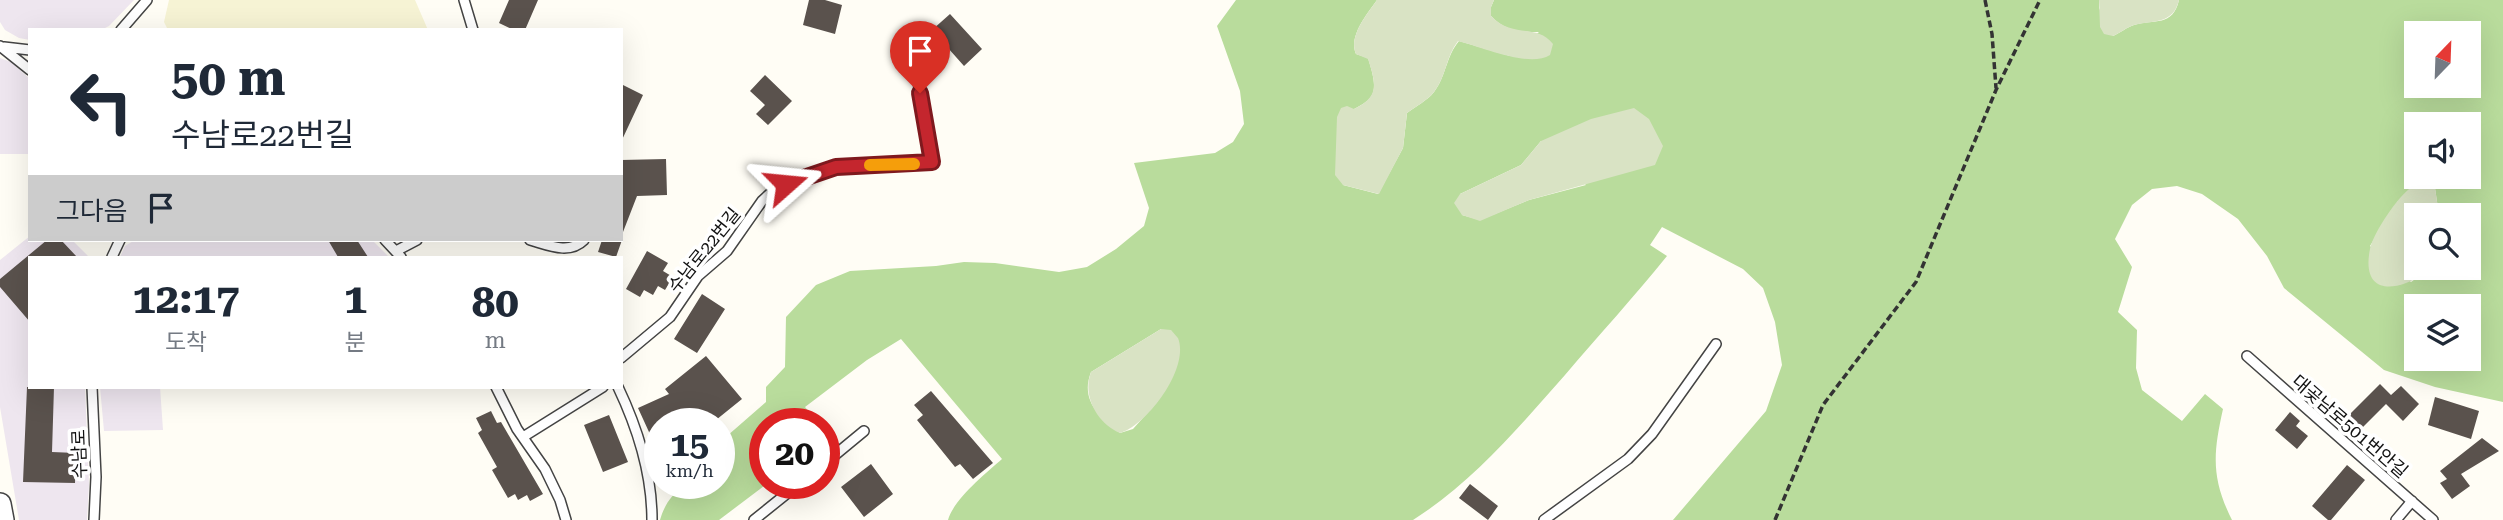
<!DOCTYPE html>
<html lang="ko">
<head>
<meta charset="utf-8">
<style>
  body { margin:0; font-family:"Roboto Serif","Noto Sans KR",serif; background:#f2f2f3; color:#1f2937; height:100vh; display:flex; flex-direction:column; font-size:26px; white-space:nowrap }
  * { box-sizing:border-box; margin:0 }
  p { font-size:23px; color:#747a83 }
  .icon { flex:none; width:38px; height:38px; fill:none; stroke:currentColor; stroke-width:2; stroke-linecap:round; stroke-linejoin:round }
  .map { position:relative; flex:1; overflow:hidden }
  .panel { position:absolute; left:28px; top:256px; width:595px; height:133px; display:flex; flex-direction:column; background:#fff; border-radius:0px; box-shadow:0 7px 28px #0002 }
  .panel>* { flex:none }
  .banner { position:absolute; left:28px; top:28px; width:595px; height:214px; border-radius:0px; box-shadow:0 7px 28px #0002; background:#fff; color:#1f2937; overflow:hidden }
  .needle { width:46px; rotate:23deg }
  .controls { position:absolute; left:2404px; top:21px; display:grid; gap:14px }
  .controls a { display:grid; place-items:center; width:77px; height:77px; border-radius:0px; background:#fff; box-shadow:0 7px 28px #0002; font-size:35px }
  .speed { position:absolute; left:644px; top:408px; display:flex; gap:14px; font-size:35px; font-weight:700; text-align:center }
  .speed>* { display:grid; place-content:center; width:91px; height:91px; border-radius:50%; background:#fff; box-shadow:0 7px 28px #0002; line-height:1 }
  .speed small { font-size:18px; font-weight:400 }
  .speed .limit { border:10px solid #d22; background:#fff; color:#111 }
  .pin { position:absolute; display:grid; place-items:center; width:60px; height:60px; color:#fff; margin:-72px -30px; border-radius:50% 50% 50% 0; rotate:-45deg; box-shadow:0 0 7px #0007 }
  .pin .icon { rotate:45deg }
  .me { position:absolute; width:77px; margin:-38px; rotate:72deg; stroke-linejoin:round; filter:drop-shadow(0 0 5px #0008) }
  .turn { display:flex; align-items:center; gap:24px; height:147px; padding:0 28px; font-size:32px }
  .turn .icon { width:91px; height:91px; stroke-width:2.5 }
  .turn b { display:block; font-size:49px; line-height:60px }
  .then { display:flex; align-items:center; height:66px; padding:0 28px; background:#0003; gap:14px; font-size:26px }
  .eta { display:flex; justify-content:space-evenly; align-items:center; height:119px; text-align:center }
  .eta b { font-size:42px; font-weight:700; line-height:49px }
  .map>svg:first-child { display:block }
  .industrial { fill:#eee6ef }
  .farmland { fill:#f6f3d4 }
  .forest { fill:#b9dc9c; fill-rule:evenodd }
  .cemetery { fill:#d9e3c4 }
  .building { fill:#5a524d }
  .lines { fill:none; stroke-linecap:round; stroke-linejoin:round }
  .service-casing { stroke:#444; stroke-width:12 }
  .tertiary-casing { stroke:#444; stroke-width:24 }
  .path { stroke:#333; stroke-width:3.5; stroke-dasharray:7 3.5; stroke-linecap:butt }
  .service { stroke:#fff; stroke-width:9 }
  .tertiary { stroke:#fff; stroke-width:21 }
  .route-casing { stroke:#7f191e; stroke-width:18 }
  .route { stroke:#c4262e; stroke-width:12 }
  .slow { stroke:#f59e0b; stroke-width:12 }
  .labels { text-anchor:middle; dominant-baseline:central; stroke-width:7; stroke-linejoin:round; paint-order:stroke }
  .street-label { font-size:18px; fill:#111; stroke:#fff }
</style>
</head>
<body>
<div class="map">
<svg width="2503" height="520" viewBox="0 0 2503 520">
  <rect width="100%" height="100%" fill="#fffdf5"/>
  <path class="industrial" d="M 0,0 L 134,0 L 109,26 L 101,30 L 30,30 L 30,40 L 19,38 L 5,30 L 0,22 Z
    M 0,58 L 11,62 L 30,79 L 30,154 L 0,154 Z
    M 30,236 L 30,240 L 72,240 L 89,257 L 30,257 L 30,387 L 85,387 L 89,485 L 87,520 L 19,520 L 0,407 L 0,260 Z
    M 135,240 L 372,240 L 389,257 L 120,257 L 125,246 Z
    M 100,387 L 160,387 L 163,430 L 104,431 Z"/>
  <path class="farmland" d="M 169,0 L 415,0 L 428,30 L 168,30 L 164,22 Z"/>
  <path class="forest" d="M 1236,0 L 1377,0 C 1367,14 1348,37 1356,54 L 1368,58 C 1381,99 1374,99 1338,117 L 1337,142 L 1343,185 L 1378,194 L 1403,148 L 1407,113 C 1416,106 1428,100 1434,92 C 1446,77 1446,56 1459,41 L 1510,56 L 1539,32 C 1519,32 1505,31 1491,16 L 1491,7 L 1494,0 L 2099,0 L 2099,8 L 2113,36 C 2120,33 2127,27 2134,25 C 2154,19 2173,27 2179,0 L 2503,0 L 2503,402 L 2435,387 L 2384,370 L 2284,288 L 2267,256 L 2238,219 L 2202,194 L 2177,186 L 2152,189 L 2132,205 L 2115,239 L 2132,267 L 2118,312 L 2137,330 L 2136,368 L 2142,390 L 2182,421 L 2205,394 L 2223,409 C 2213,454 2211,478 2232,520 L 1673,520 L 1766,411 L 1782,365 L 1775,322 L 1763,288 L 1743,269 L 1662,227 L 1650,245 L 1667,256 C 1634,297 1599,335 1565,375 C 1519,427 1473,482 1413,520 L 948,520 C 954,499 985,474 1002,459 L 901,339 L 867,360 L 805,407 L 818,423 L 765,424 L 765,483 L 768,483 L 719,520 L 660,520 C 665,503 672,495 686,483 L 719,483 L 719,443 L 766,402 L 766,387 L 785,367 L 786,317 L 816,285 L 850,271 L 936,266 L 964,262 L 995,263 L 1059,272 L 1087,267 L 1116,249 L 1144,226 L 1149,208 L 1134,163 L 1215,153 L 1233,142 L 1244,124 L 1240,91 L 1217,26 ZM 2417,33 L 2469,33 L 2469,86 L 2417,86 ZM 2417,124 L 2469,124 L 2469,177 L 2417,177 ZM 1541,141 L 1586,185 L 1529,200 L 1480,220 L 1462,215 L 1460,194 L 1521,165 ZM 2435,188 L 2439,215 L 2469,215 L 2469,268 L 2425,268 L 2422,274 L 2411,282 L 2370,246 L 2398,201 ZM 2417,306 L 2469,306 L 2469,359 L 2417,359 ZM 1161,329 L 1158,401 L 1133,429 L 1120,433 C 1099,417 1080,400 1091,372 Z"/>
  <path class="cemetery" d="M 1377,0 L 1494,0 L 1491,7 L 1491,16 C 1513,39 1537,23 1553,44 L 1550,55 C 1529,68 1482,47 1458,41 C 1446,56 1446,77 1434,92 C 1428,100 1416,106 1407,113 L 1403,148 L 1379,194 L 1343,185 L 1335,175 L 1337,117 L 1341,108 L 1347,106 L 1354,109 C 1381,97 1375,81 1368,59 L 1356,54 C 1348,37 1367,14 1377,0 Z
    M 2099,0 L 2179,0 C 2173,25 2153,20 2134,25 C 2127,27 2120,33 2113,36 L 2104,34 L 2100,27 Z
    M 1634,108 L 1649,119 L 1663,146 L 1655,165 L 1529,200 L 1480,221 L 1462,215 L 1454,203 L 1460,194 L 1521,165 L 1541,141 L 1591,119 Z
    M 2428,182 L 2435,188 L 2439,215 L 2417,215 L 2417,268 L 2425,268 L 2423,274 C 2393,294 2361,293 2370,249 C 2373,233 2402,189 2417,184 C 2420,183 2424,183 2428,182 Z
    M 1161,329 L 1171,330 C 1171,330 1178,338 1178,338 C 1190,368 1147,425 1120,433 C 1097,423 1082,396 1091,372 Z"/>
  <path class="building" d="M 509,0 L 538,0 L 525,30 L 514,30 L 499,23 Z
    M 809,0 L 825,0 L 842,5 L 835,34 L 803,25 Z
    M 950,14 L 982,49 L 964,66 L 932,30 Z
    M 765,75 L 792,101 L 768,125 L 756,114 L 765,105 L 750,91 Z
    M 621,84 L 643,95 L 621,142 Z
    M 666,159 L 667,195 L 637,196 L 623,232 L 621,160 Z
    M 47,240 L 61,240 L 77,257 L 30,257 L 30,322 L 0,287 L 0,279 Z
    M 328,240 L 357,240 L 368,257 L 338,257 Z
    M 602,240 L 622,240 L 616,257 L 598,252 Z
    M 647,251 L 668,263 L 663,271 L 673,277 L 665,290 L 658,286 L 653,295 L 644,290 L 640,297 L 626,289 Z
    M 702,294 L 725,309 L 697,353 L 674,339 Z
    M 706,356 L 742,399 L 711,424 L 660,424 L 660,456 L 638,408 L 669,394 L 665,389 Z
    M 2380,384 L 2391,395 L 2401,386 L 2419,404 L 2403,421 L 2386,404 L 2361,429 L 2348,416 Z
    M 27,387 L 54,387 L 52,452 L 76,453 L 75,483 L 23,482 Z
    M 931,391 L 993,463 L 973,479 L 960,464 L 955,467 L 917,420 L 923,415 L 914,405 Z
    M 2435,397 L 2479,411 L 2471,439 L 2428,425 Z
    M 491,411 L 497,423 L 501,422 L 543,494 L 530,501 L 527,495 L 518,500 L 515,494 L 508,498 L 492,470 L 497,467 L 478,433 L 482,430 L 476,418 Z
    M 2290,412 L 2300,421 L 2296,426 L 2308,436 L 2297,449 L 2275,430 Z
    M 609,415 L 628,462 L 603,472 L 584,425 Z
    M 2482,438 L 2499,451 L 2461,474 L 2470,486 L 2452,499 L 2440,483 L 2447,479 L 2440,471 Z
    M 871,464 L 893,494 L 864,517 L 841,487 Z
    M 2347,465 L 2365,480 L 2331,520 L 2328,520 L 2312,506 Z
    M 1470,484 L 1498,506 L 1488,520 L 1459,498 Z"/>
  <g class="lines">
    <g class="service-casing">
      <path id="service" d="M 464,0 L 473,30
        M 121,30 L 147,0
        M 0,46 L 30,70
        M 4,47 L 30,50
        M 385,240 L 401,257
        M 530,240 C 548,245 569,255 584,240
        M 396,251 L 417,240
        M 112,257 L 120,240
        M 2247,356 L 2433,520
        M 621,358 L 670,317 L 698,276 L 727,251 L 762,201 L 776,188 L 836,167 L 932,162 L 916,70
        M 92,387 L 96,477 L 94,520
        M 496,387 L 517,429 L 545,469 L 560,500 L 566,520
        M 618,387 C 638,429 652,473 652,520
        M 523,437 L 603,387
        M 824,464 L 864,431
        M 754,520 L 800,483
        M 1544,520 L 1628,459 L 1652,434 L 1716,344
        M 2396,520 L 2412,501"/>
    </g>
    <g class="tertiary-casing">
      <path id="tertiary" d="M 0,504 L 3,520"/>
    </g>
    <path class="path" d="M 1985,0 L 1992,34 L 1996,88
      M 1775,520 L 1823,405 L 1916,282 L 1996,90 L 2040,0"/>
    <use href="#service" class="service"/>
    <use href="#tertiary" class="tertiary"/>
  </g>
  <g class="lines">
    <g class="route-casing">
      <path id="route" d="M 786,184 L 836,167 L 932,162 L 920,93"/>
    </g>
    <use href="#route" class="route"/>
    <path class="slow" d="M 870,165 L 914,164"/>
  </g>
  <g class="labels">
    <g class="street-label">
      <text transform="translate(704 250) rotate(-51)">수남로22번길</text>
      <text transform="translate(2350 426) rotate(41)">대곶남로501번안길</text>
      <text transform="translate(79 454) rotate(-92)">수남로</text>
    </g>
  </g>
</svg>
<div class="controls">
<a><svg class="needle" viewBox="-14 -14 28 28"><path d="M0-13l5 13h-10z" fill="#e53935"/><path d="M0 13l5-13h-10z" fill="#747a83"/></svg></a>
<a><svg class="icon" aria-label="sound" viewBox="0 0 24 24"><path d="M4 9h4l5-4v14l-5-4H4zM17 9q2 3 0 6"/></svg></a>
<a><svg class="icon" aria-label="search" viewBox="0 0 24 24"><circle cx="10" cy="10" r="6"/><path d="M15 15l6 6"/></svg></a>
<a><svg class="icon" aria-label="layers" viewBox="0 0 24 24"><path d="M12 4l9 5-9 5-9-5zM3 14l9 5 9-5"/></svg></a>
</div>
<div class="speed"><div>15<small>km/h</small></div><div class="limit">20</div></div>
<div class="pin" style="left:920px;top:93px;background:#d93025"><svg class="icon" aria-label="arrive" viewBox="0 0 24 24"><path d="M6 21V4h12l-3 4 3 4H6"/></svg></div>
<svg class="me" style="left:786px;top:184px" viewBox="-20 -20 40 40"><path d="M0-17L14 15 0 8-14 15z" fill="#c4262e" stroke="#fff" stroke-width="4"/></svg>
<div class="banner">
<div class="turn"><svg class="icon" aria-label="left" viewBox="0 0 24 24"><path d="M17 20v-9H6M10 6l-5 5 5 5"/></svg><div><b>50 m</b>수남로22번길</div></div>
<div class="then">그다음<svg class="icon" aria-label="arrive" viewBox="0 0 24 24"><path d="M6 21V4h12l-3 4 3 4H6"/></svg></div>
</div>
<section class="panel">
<div class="eta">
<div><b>12:17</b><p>도착</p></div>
<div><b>1</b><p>분</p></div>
<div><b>80</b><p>m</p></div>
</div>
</section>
</div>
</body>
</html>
